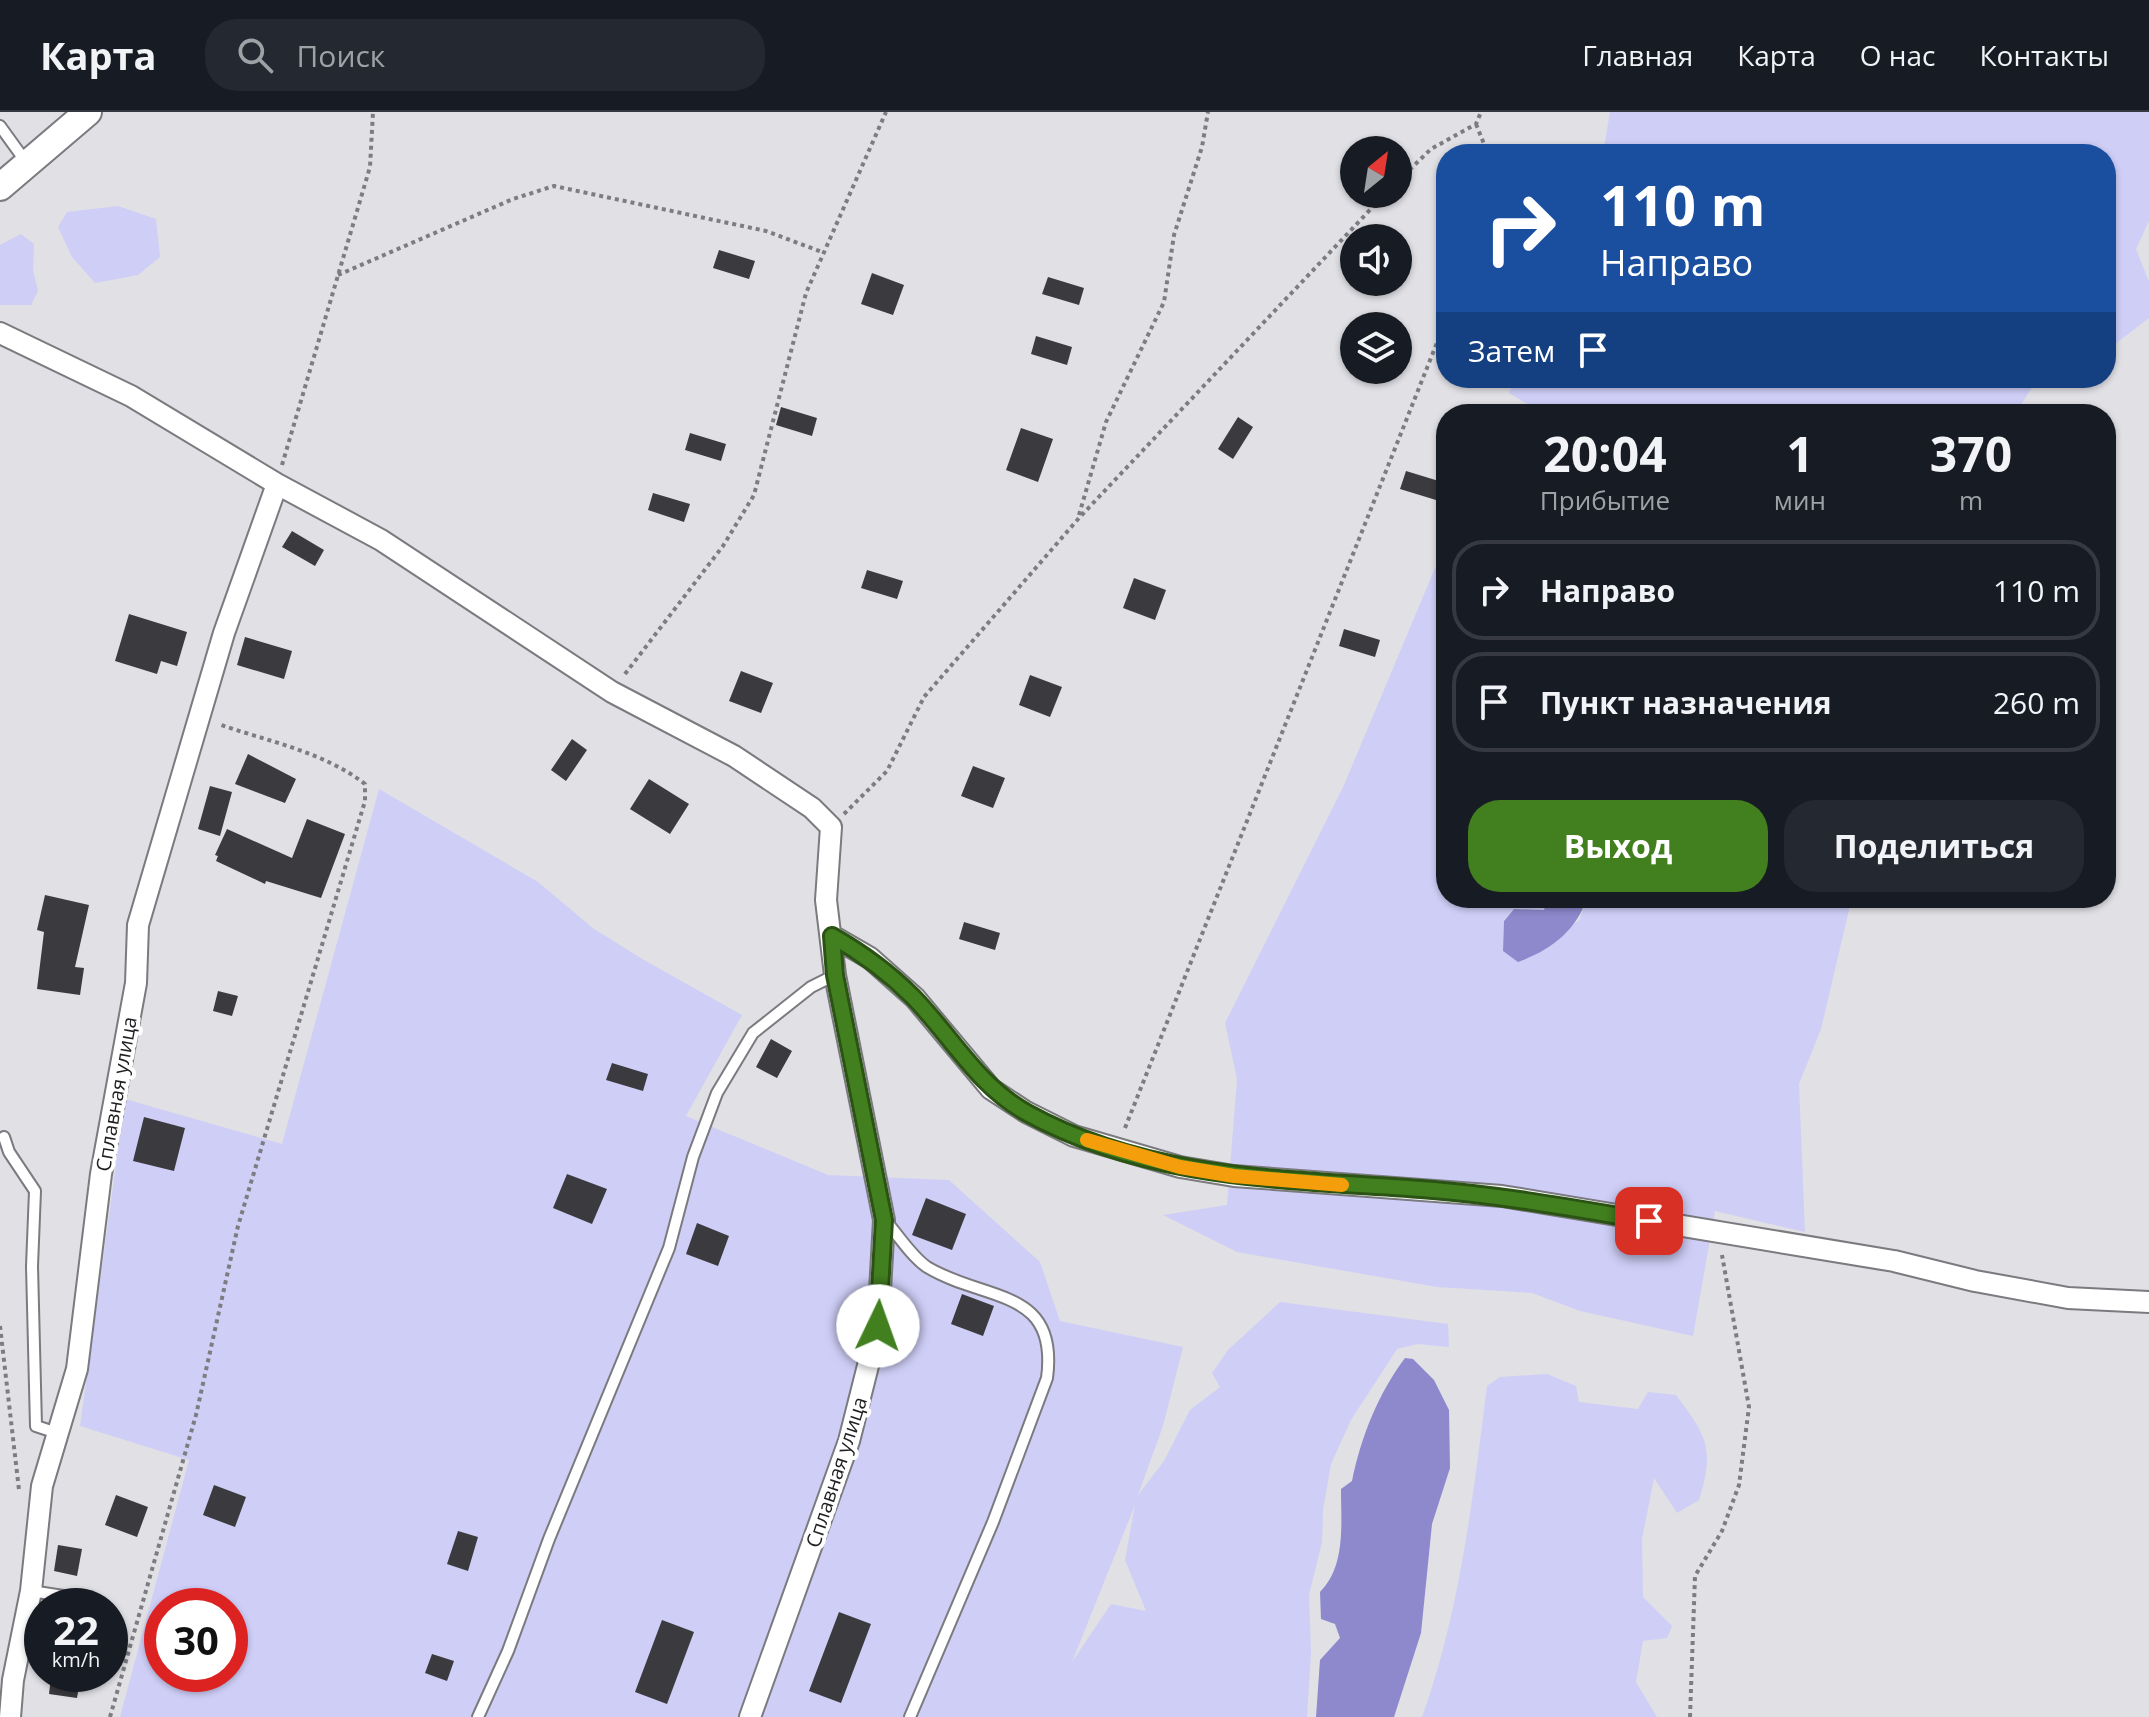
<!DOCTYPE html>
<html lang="ru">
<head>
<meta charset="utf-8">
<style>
  body { margin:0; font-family:"Open Sans",sans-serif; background:#242831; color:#f1f3f6; height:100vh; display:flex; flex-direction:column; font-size:30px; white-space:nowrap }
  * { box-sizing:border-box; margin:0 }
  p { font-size:26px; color:#9ea1a6 }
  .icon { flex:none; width:44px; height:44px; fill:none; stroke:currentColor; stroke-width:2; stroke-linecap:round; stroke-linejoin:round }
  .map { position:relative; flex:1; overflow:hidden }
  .drawer { position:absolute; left:1436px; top:292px; width:680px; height:504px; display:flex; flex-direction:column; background:#171b24; border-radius:32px; box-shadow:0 2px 6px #0004 }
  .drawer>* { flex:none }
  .top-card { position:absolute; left:1436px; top:32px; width:680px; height:244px; border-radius:32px; box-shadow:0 2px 6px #0004; background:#1a4fa0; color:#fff; overflow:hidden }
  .needle { width:52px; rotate:30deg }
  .fabs { position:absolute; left:1340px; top:24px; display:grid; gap:16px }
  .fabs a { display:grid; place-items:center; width:72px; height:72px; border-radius:50%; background:#171b24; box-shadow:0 2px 6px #0004; font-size:40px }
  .speed { position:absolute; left:24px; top:1476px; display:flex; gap:16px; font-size:40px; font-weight:700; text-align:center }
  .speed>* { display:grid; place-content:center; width:104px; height:104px; border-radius:50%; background:#171b24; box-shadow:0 2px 6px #0004; line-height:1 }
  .speed small { font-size:20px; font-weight:400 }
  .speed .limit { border:12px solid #d22; background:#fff; color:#111 }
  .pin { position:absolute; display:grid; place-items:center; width:68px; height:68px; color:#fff; margin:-34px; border-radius:16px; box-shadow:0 4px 12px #0006 }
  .me { position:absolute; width:88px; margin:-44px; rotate:3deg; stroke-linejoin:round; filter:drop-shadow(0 0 6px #0008) }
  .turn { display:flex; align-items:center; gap:28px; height:168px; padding:0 32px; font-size:36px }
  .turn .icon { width:104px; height:104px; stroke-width:2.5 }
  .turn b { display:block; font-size:56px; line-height:68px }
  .then { display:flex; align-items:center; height:76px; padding:0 32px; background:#0003; gap:16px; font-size:30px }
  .eta { display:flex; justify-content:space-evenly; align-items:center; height:136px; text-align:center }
  .eta b { font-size:48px; font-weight:700; line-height:56px }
  .primary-button { display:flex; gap:16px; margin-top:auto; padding:16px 32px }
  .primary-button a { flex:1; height:92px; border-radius:32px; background:#42801f; color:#fff; font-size:32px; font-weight:700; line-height:92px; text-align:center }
  .primary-button a+a { background:#242831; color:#f1f3f6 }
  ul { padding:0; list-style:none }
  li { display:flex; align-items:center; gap:24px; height:100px; margin:0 16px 12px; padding:0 16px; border:4px solid #363941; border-radius:32px }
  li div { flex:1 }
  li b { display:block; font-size:30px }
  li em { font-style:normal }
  header { display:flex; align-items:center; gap:48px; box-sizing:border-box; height:112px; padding:0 40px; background:#171b24; border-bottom:2px solid #363941 }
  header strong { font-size:38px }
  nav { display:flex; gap:44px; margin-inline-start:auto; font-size:28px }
  .search { width:560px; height:72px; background:#242831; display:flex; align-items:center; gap:20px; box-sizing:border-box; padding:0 28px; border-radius:32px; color:#9ea1a6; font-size:30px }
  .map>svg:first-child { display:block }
  .green { fill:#cfcef7; fill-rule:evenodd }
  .water { fill:#8e88cd }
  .building { fill:#3b3b3f }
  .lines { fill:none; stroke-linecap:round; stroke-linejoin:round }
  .service-casing { stroke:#7a7a7f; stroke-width:14 }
  .minor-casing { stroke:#7a7a7f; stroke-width:24 }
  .tertiary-casing { stroke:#7a7a7f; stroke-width:30 }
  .path { stroke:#7d7c80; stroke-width:4; stroke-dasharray:4 4; stroke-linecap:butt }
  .service { stroke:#fff; stroke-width:10 }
  .minor { stroke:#fff; stroke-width:20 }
  .tertiary { stroke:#fff; stroke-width:26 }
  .route-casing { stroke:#2b5314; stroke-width:20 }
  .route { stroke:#42801f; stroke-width:14 }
  .slow { stroke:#f59e0b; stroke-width:14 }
  .labels { text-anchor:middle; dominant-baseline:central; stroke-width:8; stroke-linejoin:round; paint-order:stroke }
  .street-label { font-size:20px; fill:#1f1e21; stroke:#fff }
</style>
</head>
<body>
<header>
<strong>Карта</strong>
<div class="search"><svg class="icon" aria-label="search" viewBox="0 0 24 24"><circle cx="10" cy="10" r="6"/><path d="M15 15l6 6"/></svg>Поиск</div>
<nav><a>Главная</a><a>Карта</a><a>О нас</a><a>Контакты</a></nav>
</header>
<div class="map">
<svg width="2149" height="1605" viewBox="0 0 2149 1605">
  <rect width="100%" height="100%" fill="#e0e0e5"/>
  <path class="green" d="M 1610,0 L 2149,0 L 2149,109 L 2136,137 L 2149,170 L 2149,206 L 2115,232 L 2106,234 L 2106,42 L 1603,42 Z
    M 118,94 L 156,107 L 160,145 L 138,163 L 95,171 L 72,145 L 58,115 L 67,100 Z
    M 21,122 L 34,132 L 33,158 L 38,179 L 31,193 L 0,193 L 0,133 Z
    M 1515,266 L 2038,266 L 2015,302 L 1536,302 L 1537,298 L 1509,281 Z
    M 1446,430 L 1446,786 L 1547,786 L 1544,798 L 1514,797 L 1504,808 L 1503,839 L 1579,809 L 1587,786 L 1848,786 L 1849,798 L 1821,917 L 1799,972 L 1805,1120 L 1715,1099 L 1693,1224 L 1580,1199 L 1532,1181 L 1437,1175 L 1237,1140 L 1163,1103 L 1227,1093 L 1237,967 L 1225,911 L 1344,673 Z
    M 379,677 L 538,770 L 594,817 L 644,848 L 742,903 L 686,1004 L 828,1063 L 949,1068 L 1040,1150 L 1060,1209 L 1183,1235 L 1163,1314 L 1138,1383 L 1164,1349 L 1190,1298 L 1220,1275 L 1212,1261 L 1228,1238 L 1280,1190 L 1448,1212 L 1449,1235 L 1418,1232 L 1397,1237 L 1351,1308 L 1331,1352 L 1323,1398 L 1322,1430 L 1309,1483 L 1311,1541 L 1307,1605 L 120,1605 L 189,1348 L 80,1314 L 125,987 L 282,1032 ZM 1135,1393 L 1125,1448 L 1146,1499 L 1111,1492 L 1072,1550 ZM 162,1494 L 230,1494 L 230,1562 L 162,1562 Z
    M 1547,1262 L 1576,1274 L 1579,1290 L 1638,1297 L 1648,1280 L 1676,1283 C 1707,1324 1715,1337 1699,1388 L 1677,1401 L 1654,1366 L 1642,1427 L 1643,1485 L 1672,1514 L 1667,1526 L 1643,1529 L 1636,1570 L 1657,1605 L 1422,1605 C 1460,1500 1473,1385 1487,1274 L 1500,1265 Z"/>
  <path class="water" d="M 1547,786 L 1587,786 C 1576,819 1551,838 1518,850 L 1503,839 L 1504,809 L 1514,797 L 1544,798 Z
    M 1405,1246 L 1413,1247 L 1434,1268 L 1449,1298 L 1450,1356 L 1432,1412 L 1421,1521 L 1394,1605 L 1316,1605 L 1320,1548 L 1340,1526 L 1335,1512 L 1321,1507 L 1320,1480 C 1346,1454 1341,1412 1341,1377 L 1352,1369 C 1361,1325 1378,1282 1405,1246 Z"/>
  <path class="building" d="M 719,138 L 755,149 L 749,167 L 713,156 Z
    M 872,161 L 904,173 L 893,203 L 861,192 Z
    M 1048,165 L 1084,176 L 1079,193 L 1042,182 Z
    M 1036,224 L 1072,235 L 1067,253 L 1031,242 Z
    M 781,295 L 817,306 L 812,324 L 776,313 Z
    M 1238,305 L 1253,315 L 1233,347 L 1218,337 Z
    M 1021,316 L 1053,327 L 1038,370 L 1006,358 Z
    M 690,321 L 726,332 L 721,349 L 685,338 Z
    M 1406,359 L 1442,370 L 1436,388 L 1400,377 Z
    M 653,381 L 690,392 L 684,410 L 648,398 Z
    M 292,419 L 324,438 L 315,454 L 282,435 Z
    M 867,458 L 903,469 L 897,487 L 861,476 Z
    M 1134,466 L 1166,478 L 1155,508 L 1123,496 Z
    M 129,502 L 187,520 L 177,554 L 161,549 L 157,562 L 115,549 Z
    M 1344,517 L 1380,528 L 1375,545 L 1339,534 Z
    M 245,525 L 292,539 L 284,567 L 237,553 Z
    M 741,559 L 773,571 L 761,601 L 729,589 Z
    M 1030,563 L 1062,575 L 1050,605 L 1019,593 Z
    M 572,627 L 587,638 L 566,669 L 551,658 Z
    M 248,642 L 296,667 L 285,691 L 235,672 Z
    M 973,654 L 1005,666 L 993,696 L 961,684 Z
    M 649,667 L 689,692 L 670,722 L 630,697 Z
    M 210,674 L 232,680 L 220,724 L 198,717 Z
    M 307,707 L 345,722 L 321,786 L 266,769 L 265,772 L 216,749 L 218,744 L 215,743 L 227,717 L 292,746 Z
    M 45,783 L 89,793 L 75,855 L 84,856 L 80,883 L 37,877 L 44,820 L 37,818 Z
    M 964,810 L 1000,821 L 995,838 L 959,827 Z
    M 218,879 L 238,884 L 232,904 L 213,899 Z
    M 771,927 L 792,939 L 777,966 L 756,955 Z
    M 612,951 L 648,962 L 643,979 L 606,968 Z
    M 144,1005 L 185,1016 L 174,1059 L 133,1049 Z
    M 567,1062 L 607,1077 L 592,1112 L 553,1096 Z
    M 926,1086 L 966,1102 L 952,1138 L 912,1123 Z
    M 697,1111 L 729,1124 L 718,1154 L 686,1142 Z
    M 962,1182 L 994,1194 L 983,1224 L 951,1212 Z
    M 214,1373 L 246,1385 L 235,1415 L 203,1403 Z
    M 116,1383 L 148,1395 L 137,1425 L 105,1413 Z
    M 458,1419 L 478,1425 L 468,1459 L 447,1452 Z
    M 58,1433 L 82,1437 L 77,1464 L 54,1459 Z
    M 839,1500 L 871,1512 L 841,1591 L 809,1579 Z
    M 662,1508 L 694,1520 L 667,1592 L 635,1580 Z
    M 432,1542 L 454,1549 L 447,1569 L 425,1561 Z
    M 51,1565 L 80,1568 L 77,1586 L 49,1582 Z"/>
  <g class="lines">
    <g class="service-casing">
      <path id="service" d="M 0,14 L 26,50
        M 4,1025 L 9,1040 L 35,1079 L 32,1154 L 36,1314 L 57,1321
        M 886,1109 C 898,1123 912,1145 927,1155 C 985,1190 1059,1175 1047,1266 L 993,1410 L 910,1605
        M 31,1479 L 89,1488
        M 478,1605 L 508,1539 L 549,1427 L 669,1136 L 693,1045 L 717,981 L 753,921 L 811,875 L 835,863"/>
    </g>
    <g class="minor-casing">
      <path id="minor" d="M 0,221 L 131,284 L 277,372 L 381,428 L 612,580 L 734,644 L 812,696 L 831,715 L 826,788 L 835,863 L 884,1108 L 878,1214 L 849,1329 L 750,1605
        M 832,824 L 870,846 L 915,886 L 991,977 L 1026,1000 L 1074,1024 L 1180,1055 L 1234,1064 L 1502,1084 L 1894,1149 L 1975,1169 L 2068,1186 L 2149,1190
        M 10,1605 L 13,1568 L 31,1479 L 42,1374 L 77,1257 L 101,1062 L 136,871 L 138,813 L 224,521 L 277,372"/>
    </g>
    <g class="tertiary-casing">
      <path id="tertiary" d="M 0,75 L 88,0"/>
    </g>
    <path class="path" d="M 1476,12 L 1488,42
      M 1398,69 L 1431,37 L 1476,12 L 1481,0
      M 338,163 L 513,87 L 554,74 L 766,119 L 822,140
      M 282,353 L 370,55 L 373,0
      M 1079,403 L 1106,310 L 1164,190 L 1174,123 L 1202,35 L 1208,0
      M 625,562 L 723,434 L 754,383 L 806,181 L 886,0
      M 844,702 L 887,659 L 924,585 L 1079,406 L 1385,82
      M 1125,1016 L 1446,208
      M 0,1214 L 19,1378
      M 110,1605 L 196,1303 L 238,1114 L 365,689 L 365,672 C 324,640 267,629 218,612
      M 1690,1605 L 1695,1464 L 1722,1419 L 1739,1373 L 1749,1295 L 1722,1143"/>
    <use href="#service" class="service"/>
    <use href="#minor" class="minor"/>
    <use href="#tertiary" class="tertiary"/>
  </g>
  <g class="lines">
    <g class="route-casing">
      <path id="route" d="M 878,1214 L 884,1108 L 835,863 L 832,824 C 862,841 888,860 913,885 C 952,925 977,973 1027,1001 C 1152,1070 1295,1067 1433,1078 C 1506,1084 1577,1097 1649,1109"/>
    </g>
    <use href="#route" class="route"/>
    <path class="slow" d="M 1087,1028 L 1180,1055 L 1234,1064 L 1342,1073"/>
  </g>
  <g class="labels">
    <g class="street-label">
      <text transform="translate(116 982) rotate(-80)">Сплавная улица</text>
      <text transform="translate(836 1360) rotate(-72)">Сплавная улица</text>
    </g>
  </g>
</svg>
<div class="fabs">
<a><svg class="needle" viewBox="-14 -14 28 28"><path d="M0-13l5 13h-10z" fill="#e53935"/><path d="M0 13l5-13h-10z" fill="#9ea1a6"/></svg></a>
<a><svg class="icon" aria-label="sound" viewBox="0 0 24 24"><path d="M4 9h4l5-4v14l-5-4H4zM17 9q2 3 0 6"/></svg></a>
<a><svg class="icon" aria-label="layers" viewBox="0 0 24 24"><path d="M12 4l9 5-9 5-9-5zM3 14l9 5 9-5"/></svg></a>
</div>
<div class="speed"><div>22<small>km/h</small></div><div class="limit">30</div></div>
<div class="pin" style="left:1649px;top:1109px;background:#d93025"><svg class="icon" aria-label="arrive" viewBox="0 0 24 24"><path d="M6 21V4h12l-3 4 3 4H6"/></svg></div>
<svg class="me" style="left:878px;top:1214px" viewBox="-20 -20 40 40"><circle r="19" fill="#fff"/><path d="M0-13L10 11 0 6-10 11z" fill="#42801f"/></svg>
<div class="top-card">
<div class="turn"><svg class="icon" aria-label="right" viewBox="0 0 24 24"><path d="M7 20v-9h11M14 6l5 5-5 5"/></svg><div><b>110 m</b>Направо</div></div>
<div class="then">Затем<svg class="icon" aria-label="arrive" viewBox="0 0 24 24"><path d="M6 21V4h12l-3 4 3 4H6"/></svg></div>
</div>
<section class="drawer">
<div class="eta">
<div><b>20:04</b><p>Прибытие</p></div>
<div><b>1</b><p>мин</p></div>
<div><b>370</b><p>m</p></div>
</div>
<ul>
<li><svg class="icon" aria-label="right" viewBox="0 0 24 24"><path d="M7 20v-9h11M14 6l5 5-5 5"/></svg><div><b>Направо</b></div><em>110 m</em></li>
<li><svg class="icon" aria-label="arrive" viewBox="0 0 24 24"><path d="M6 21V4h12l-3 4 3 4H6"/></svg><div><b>Пункт назначения</b></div><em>260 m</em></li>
</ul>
<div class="primary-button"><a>Выход</a><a>Поделиться</a></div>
</section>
</div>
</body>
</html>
